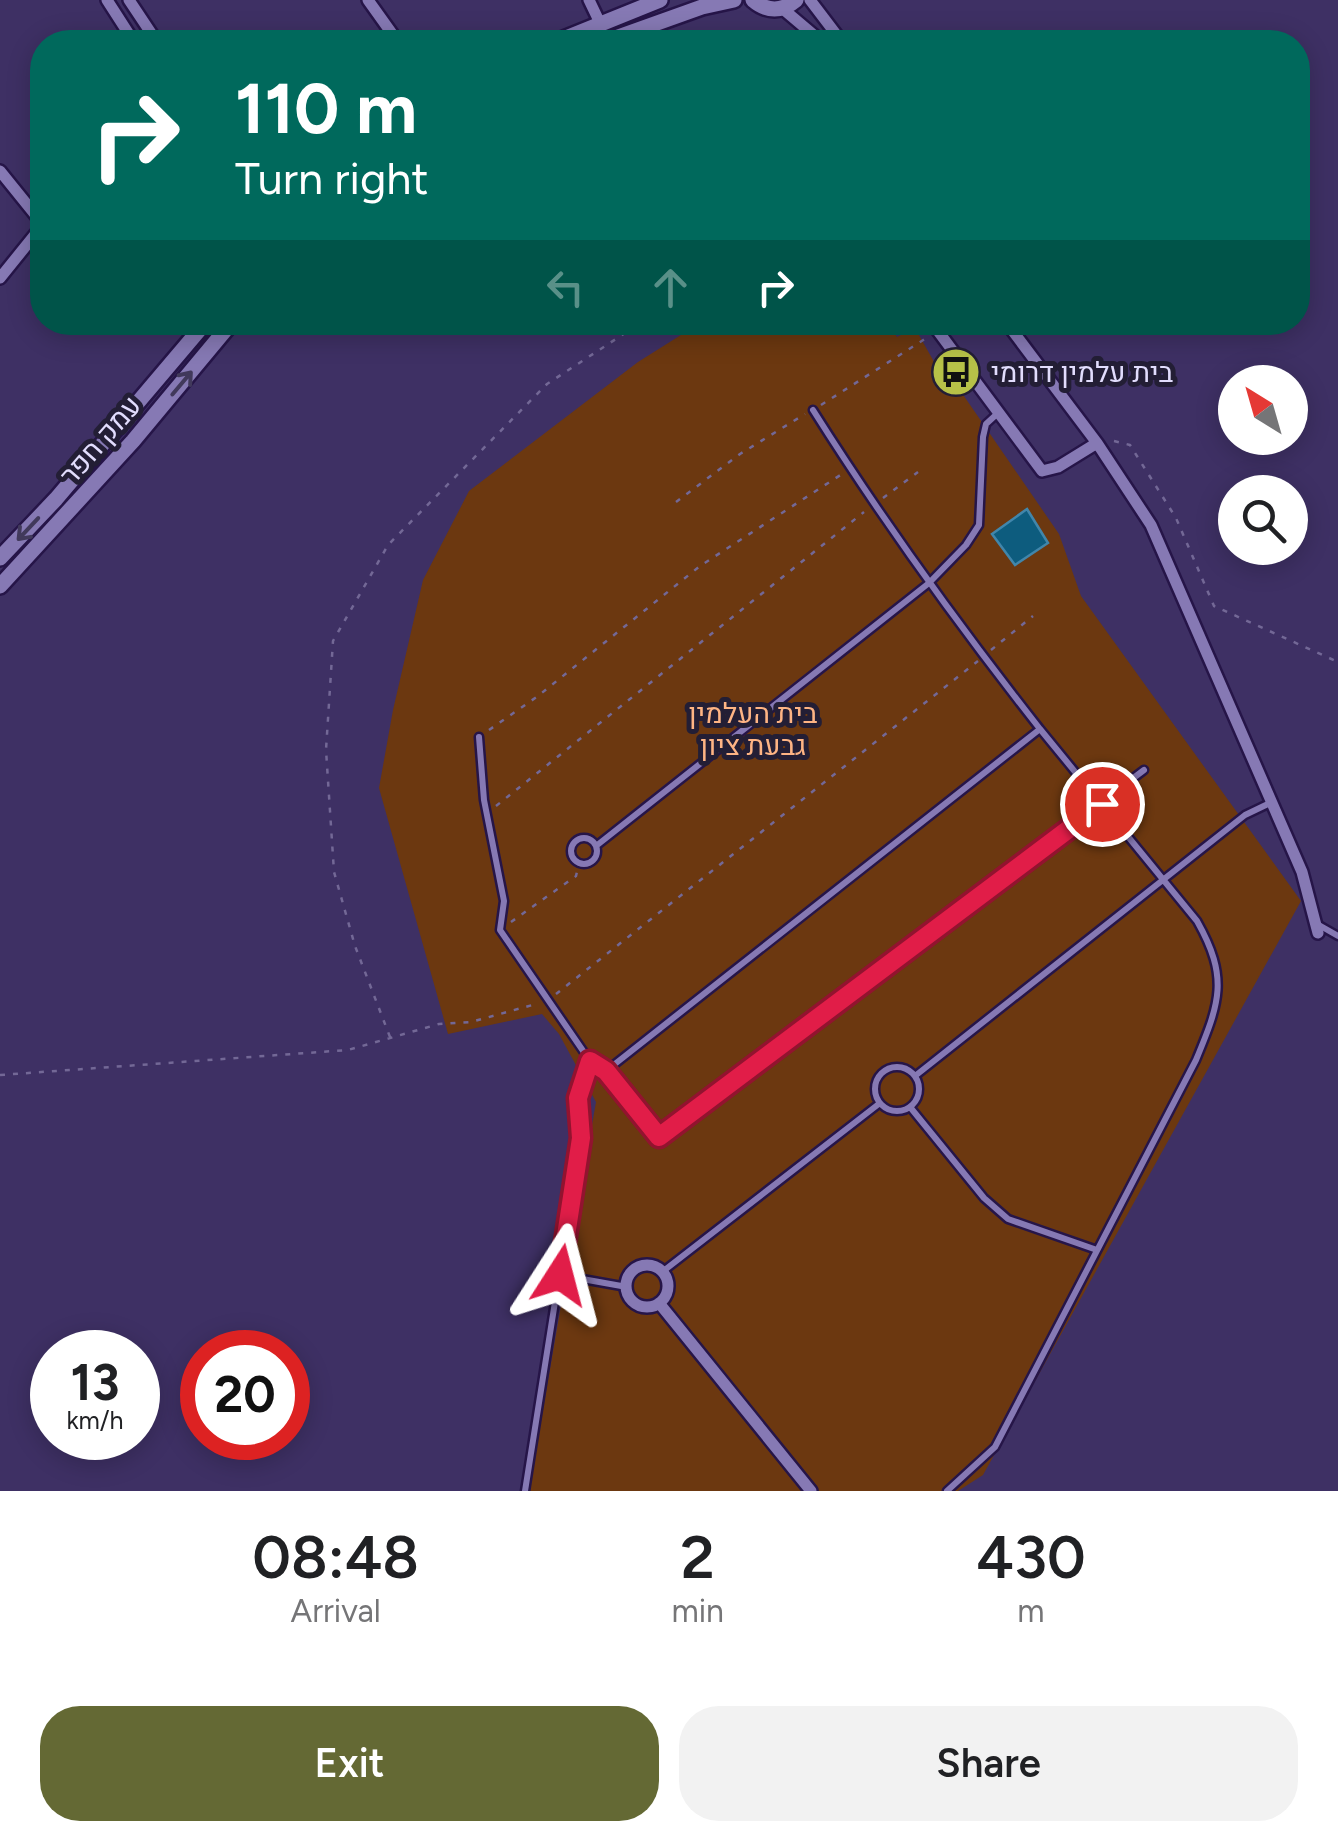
<!DOCTYPE html>
<html lang="en">
<head>
<meta charset="utf-8">
<style>
  body { margin:0; font-family:Figtree,Heebo,sans-serif; background:#f2f2f2; color:#202124; height:100vh; display:flex; flex-direction:column; font-size:38px; white-space:nowrap }
  * { box-sizing:border-box; margin:0 }
  p { font-size:32px; color:#757577 }
  .icon { flex:none; width:55px; height:55px; fill:none; stroke:currentColor; stroke-width:2; stroke-linecap:round; stroke-linejoin:round }
  .map { position:relative; height:1491px; overflow:hidden }
  .side { display:flex; flex-direction:column; background:#fff; flex:1 }
  .side>* { flex:none }
  .hud { position:absolute; left:30px; top:30px; width:1280px; height:305px; border-radius:40px; box-shadow:0 5px 25px #0003; background:#00695c; color:#fff; overflow:hidden }
  .needle { width:65px; rotate:323deg }
  .buttons { position:absolute; left:1218px; top:365px; display:grid; gap:20px }
  .buttons a { display:grid; place-items:center; width:90px; height:90px; border-radius:50%; background:#fff; box-shadow:0 5px 25px #0003; font-size:50px }
  .speed { position:absolute; left:30px; top:1330px; display:flex; gap:20px; font-size:50px; font-weight:700; text-align:center }
  .speed>* { display:grid; place-content:center; width:130px; height:130px; border-radius:50%; background:#fff; box-shadow:0 5px 25px #0003; line-height:1 }
  .speed small { font-size:25px; font-weight:400 }
  .speed .limit { border:15px solid #d22; background:#fff; color:#111 }
  .pin { position:absolute; display:grid; place-items:center; width:85px; height:85px; color:#fff; margin:-42px; border:5px solid #fff; border-radius:50%; box-shadow:0 2px 10px #0007 }
  .me { position:absolute; width:110px; margin:-55px; rotate:9deg; stroke-linejoin:round; filter:drop-shadow(0 0 8px #0008) }
  .turn { display:flex; align-items:center; gap:35px; height:210px; padding:0 40px; font-size:45px }
  .turn .icon { width:130px; height:130px; stroke-width:2.5 }
  .turn b { display:block; font-size:70px; line-height:85px }
  .lanes { display:flex; align-items:center; height:95px; padding:0 40px; background:#0003; justify-content:center; gap:50px; direction:ltr }
  .lanes .off { opacity:.35 }
  .eta { display:flex; justify-content:space-evenly; align-items:center; height:170px; text-align:center }
  .eta b { font-size:60px; font-weight:600; line-height:70px }
  .primary-button { display:flex; gap:20px; margin-top:auto; padding:20px 40px }
  .primary-button a { flex:1; height:115px; border-radius:40px; background:#646934; color:#fff; font-size:40px; font-weight:600; line-height:115px; text-align:center }
  .primary-button a+a { background:#f2f2f2; color:#202124 }
  .map>svg:first-child { display:block }
  .green { fill:#6c3810 }
  .building { fill:#0d5c7e; stroke:#4186ab; stroke-width:2.5 }
  .lines { fill:none; stroke-linecap:round; stroke-linejoin:round }
  .service-casing { stroke:#261548; stroke-width:11 }
  .minor-casing { stroke:#261548; stroke-width:16 }
  .tertiary-casing { stroke:#261548; stroke-width:20 }
  .path { stroke:#736896; stroke-width:2.5; stroke-dasharray:5 8; stroke-linecap:butt }
  .service { stroke:#8679b4; stroke-width:6 }
  .minor { stroke:#8679b4; stroke-width:11 }
  .tertiary { stroke:#8679b4; stroke-width:15 }
  .oneway { stroke:#41395b }
  .route-casing { stroke:#92132f; stroke-width:25 }
  .route { stroke:#e11d48; stroke-width:18 }
  .labels { text-anchor:middle; dominant-baseline:central; stroke-width:10; stroke-linejoin:round; paint-order:stroke }
  .poi-label { font-size:28px; fill:#e2ddfd; stroke:#231e35; text-anchor:start }
  .street-label { font-size:28px; fill:#e2ddfd; stroke:#231e35 }
  .park-label { font-size:28px; fill:#feb484; stroke:#231e35 }
</style>
</head>
<body>
<div class="map">
<svg width="1338" height="1491" viewBox="0 0 1338 1491">
  <rect width="100%" height="100%" fill="#3e3064"/>
  <path class="green" d="M 700,323 L 888,323 L 897,337 L 915,328 L 942,376 L 946,370 L 1059,534 L 1081,596 L 1301,901 L 983,1475 L 958,1491 L 529,1491 L 596,1102 L 559,1034 L 542,1014 L 448,1034 L 379,788 L 393,710 L 423,580 L 469,491 L 638,362 Z"/>
  <path class="building" d="M 1027,509 L 1048,543 L 1015,565 L 992,534 Z"/>
  <g class="lines">
    <g class="service-casing">
      <path id="service" d="M 479,737 L 484,800 L 504,901 L 500,930 L 590,1061 L 606,1071 L 1040,729 C 959,626 883,521 813,410
        M571 851a13 13 0 1 1 26 0a13 13 0 1 1-26 0Z
        M 596,846 L 929,583 L 966,545 L 979,525 L 983,437 L 986,424 L 998,413
        M 1317,924 L 1338,936
        M875 1089a22 22 0 1 1 44 0a22 22 0 1 1-44 0Z
        M 606,1071 L 659,1137 L 1144,770
        M 915,1076 L 1245,815 L 1270,803
        M 910,1107 L 984,1198 L 1008,1219 L 1097,1250
        M 662,1272 L 880,1103
        M 560,1275 L 627,1287
        M 525,1491 L 581,1138 L 578,1098 L 590,1061
        M 947,1491 L 995,1447 L 1196,1060 C 1220,1002 1229,978 1197,921 L 1040,729"/>
    </g>
    <g class="minor-casing">
      <path id="minor" d="M 107,0 L 134,42
        M 129,0 L 157,42
        M 368,0 L 398,42
        M 589,0 L 600,23
        M 810,0 L 842,42
        M 783,9 L 822,42
        M 0,171 L 42,223
        M 0,278 L 42,226
        M 948,322 L 938,331 L 1042,471 L 1058,467 L 1097,443
        M 1006,322 L 1097,443 L 1151,525 L 1302,872 L 1318,933
        M626 1286a21 21 0 1 1 42 0a21 21 0 1 1-42 0Z
        M 659,1303 L 811,1491"/>
    </g>
    <g class="tertiary-casing">
      <path id="tertiary" d="M 753,0 C 767,12 782,12 796,0
        M 556,42 L 660,0
        M 604,42 L 702,7 L 734,0
        M 0,558 L 56,499 L 206,322
        M 0,586 L 133,441 L 232,322"/>
    </g>
    <path class="path" d="M 821,405 L 928,337
      M 1114,441 L 1130,445 L 1176,518 L 1214,606 L 1338,662
      M 883,498 L 918,472
      M 676,502 L 740,454 L 805,414
      M 991,650 L 1033,616
      M 489,730 L 538,696 L 700,566 L 842,474
      M 496,806 L 864,512
      M 511,922 L 576,876 L 579,863
      M 556,994 L 978,661
      M 390,1037 L 355,946 L 334,872 L 326,750 L 333,641 L 388,545 L 547,384 L 642,322
      M 0,1075 L 348,1050 L 439,1024 L 471,1022 L 536,1004"/>
    <use href="#service" class="service"/>
    <use href="#minor" class="minor"/>
    <use href="#tertiary" class="tertiary"/>
  </g>
  <defs><path id="oneway-shaft" d="M-6 0H5M1.5-3L5.5 0L1.5 3" fill="none" stroke-width="1.6" stroke-linecap="round" stroke-linejoin="round" transform="scale(2.5)"/></defs>
  <g class="oneway">
    <use href="#oneway-shaft" transform="translate(182 383) rotate(-50)"/>
    <use href="#oneway-shaft" transform="translate(28 529) rotate(133)"/>
  </g>
  <g class="lines">
    <g class="route-casing">
      <path id="route" d="M 560,1275 L 581,1138 L 578,1098 L 590,1061 L 606,1071 L 659,1137 L 1102,804"/>
    </g>
    <use href="#route" class="route"/>
  </g>
  <defs>
    <g id="bus-disc" transform="scale(2.5)"><circle r="9.5" fill="#b7c148" stroke="#231e35"/><path d="M-5-6H5V4H4V6H2V4H-2V6H-4V4H-5ZM-3.5-4V0h7V-4ZM-3.5 1.2v1.5H-2V1.2ZM2 1.2v1.5H3.5V1.2Z" fill="#111"/></g>
  </defs>
  <g fill-rule="evenodd">
    <use href="#bus-disc" x="956" y="372"/>
  </g>
  <g class="labels">
    <g class="poi-label">
      <text x="991" y="372">בית עלמין דרומי</text>
    </g>
    <g class="street-label">
      <text transform="translate(100 440) rotate(-49)">עמק חפר</text>
    </g>
    <g class="park-label">
      <text x="753" y="713">בית העלמין<tspan x="753" dy="32">גבעת ציון</tspan></text>
    </g>
  </g>
</svg>
<div class="buttons">
<a><svg class="needle" viewBox="-14 -14 28 28"><path d="M0-13l5 13h-10z" fill="#e53935"/><path d="M0 13l5-13h-10z" fill="#757577"/></svg></a>
<a><svg class="icon" aria-label="search" viewBox="0 0 24 24"><circle cx="10" cy="10" r="6"/><path d="M15 15l6 6"/></svg></a>
</div>
<div class="speed"><div>13<small>km/h</small></div><div class="limit">20</div></div>
<div class="pin" style="left:1102px;top:804px;background:#d93025"><svg class="icon" aria-label="arrive" viewBox="0 0 24 24"><path d="M6 21V4h12l-3 4 3 4H6"/></svg></div>
<svg class="me" style="left:560px;top:1275px" viewBox="-20 -20 40 40"><path d="M0-17L14 15 0 8-14 15z" fill="#e11d48" stroke="#fff" stroke-width="4"/></svg>
<div class="hud">
<div class="turn"><svg class="icon" aria-label="right" viewBox="0 0 24 24"><path d="M7 20v-9h11M14 6l5 5-5 5"/></svg><div><b>110 m</b>Turn right</div></div>
<div class="lanes"><svg class="icon off" aria-label="left" viewBox="0 0 24 24"><path d="M17 20v-9H6M10 6l-5 5 5 5"/></svg><svg class="icon off" aria-label="ahead" viewBox="0 0 24 24"><path d="M12 20V5M6 11l6-6 6 6"/></svg><svg class="icon" aria-label="right" viewBox="0 0 24 24"><path d="M7 20v-9h11M14 6l5 5-5 5"/></svg></div>
</div>
</div>
<section class="side">
<div class="eta">
<div><b>08:48</b><p>Arrival</p></div>
<div><b>2</b><p>min</p></div>
<div><b>430</b><p>m</p></div>
</div>
<div class="primary-button"><a>Exit</a><a>Share</a></div>
</section>
</body>
</html>
